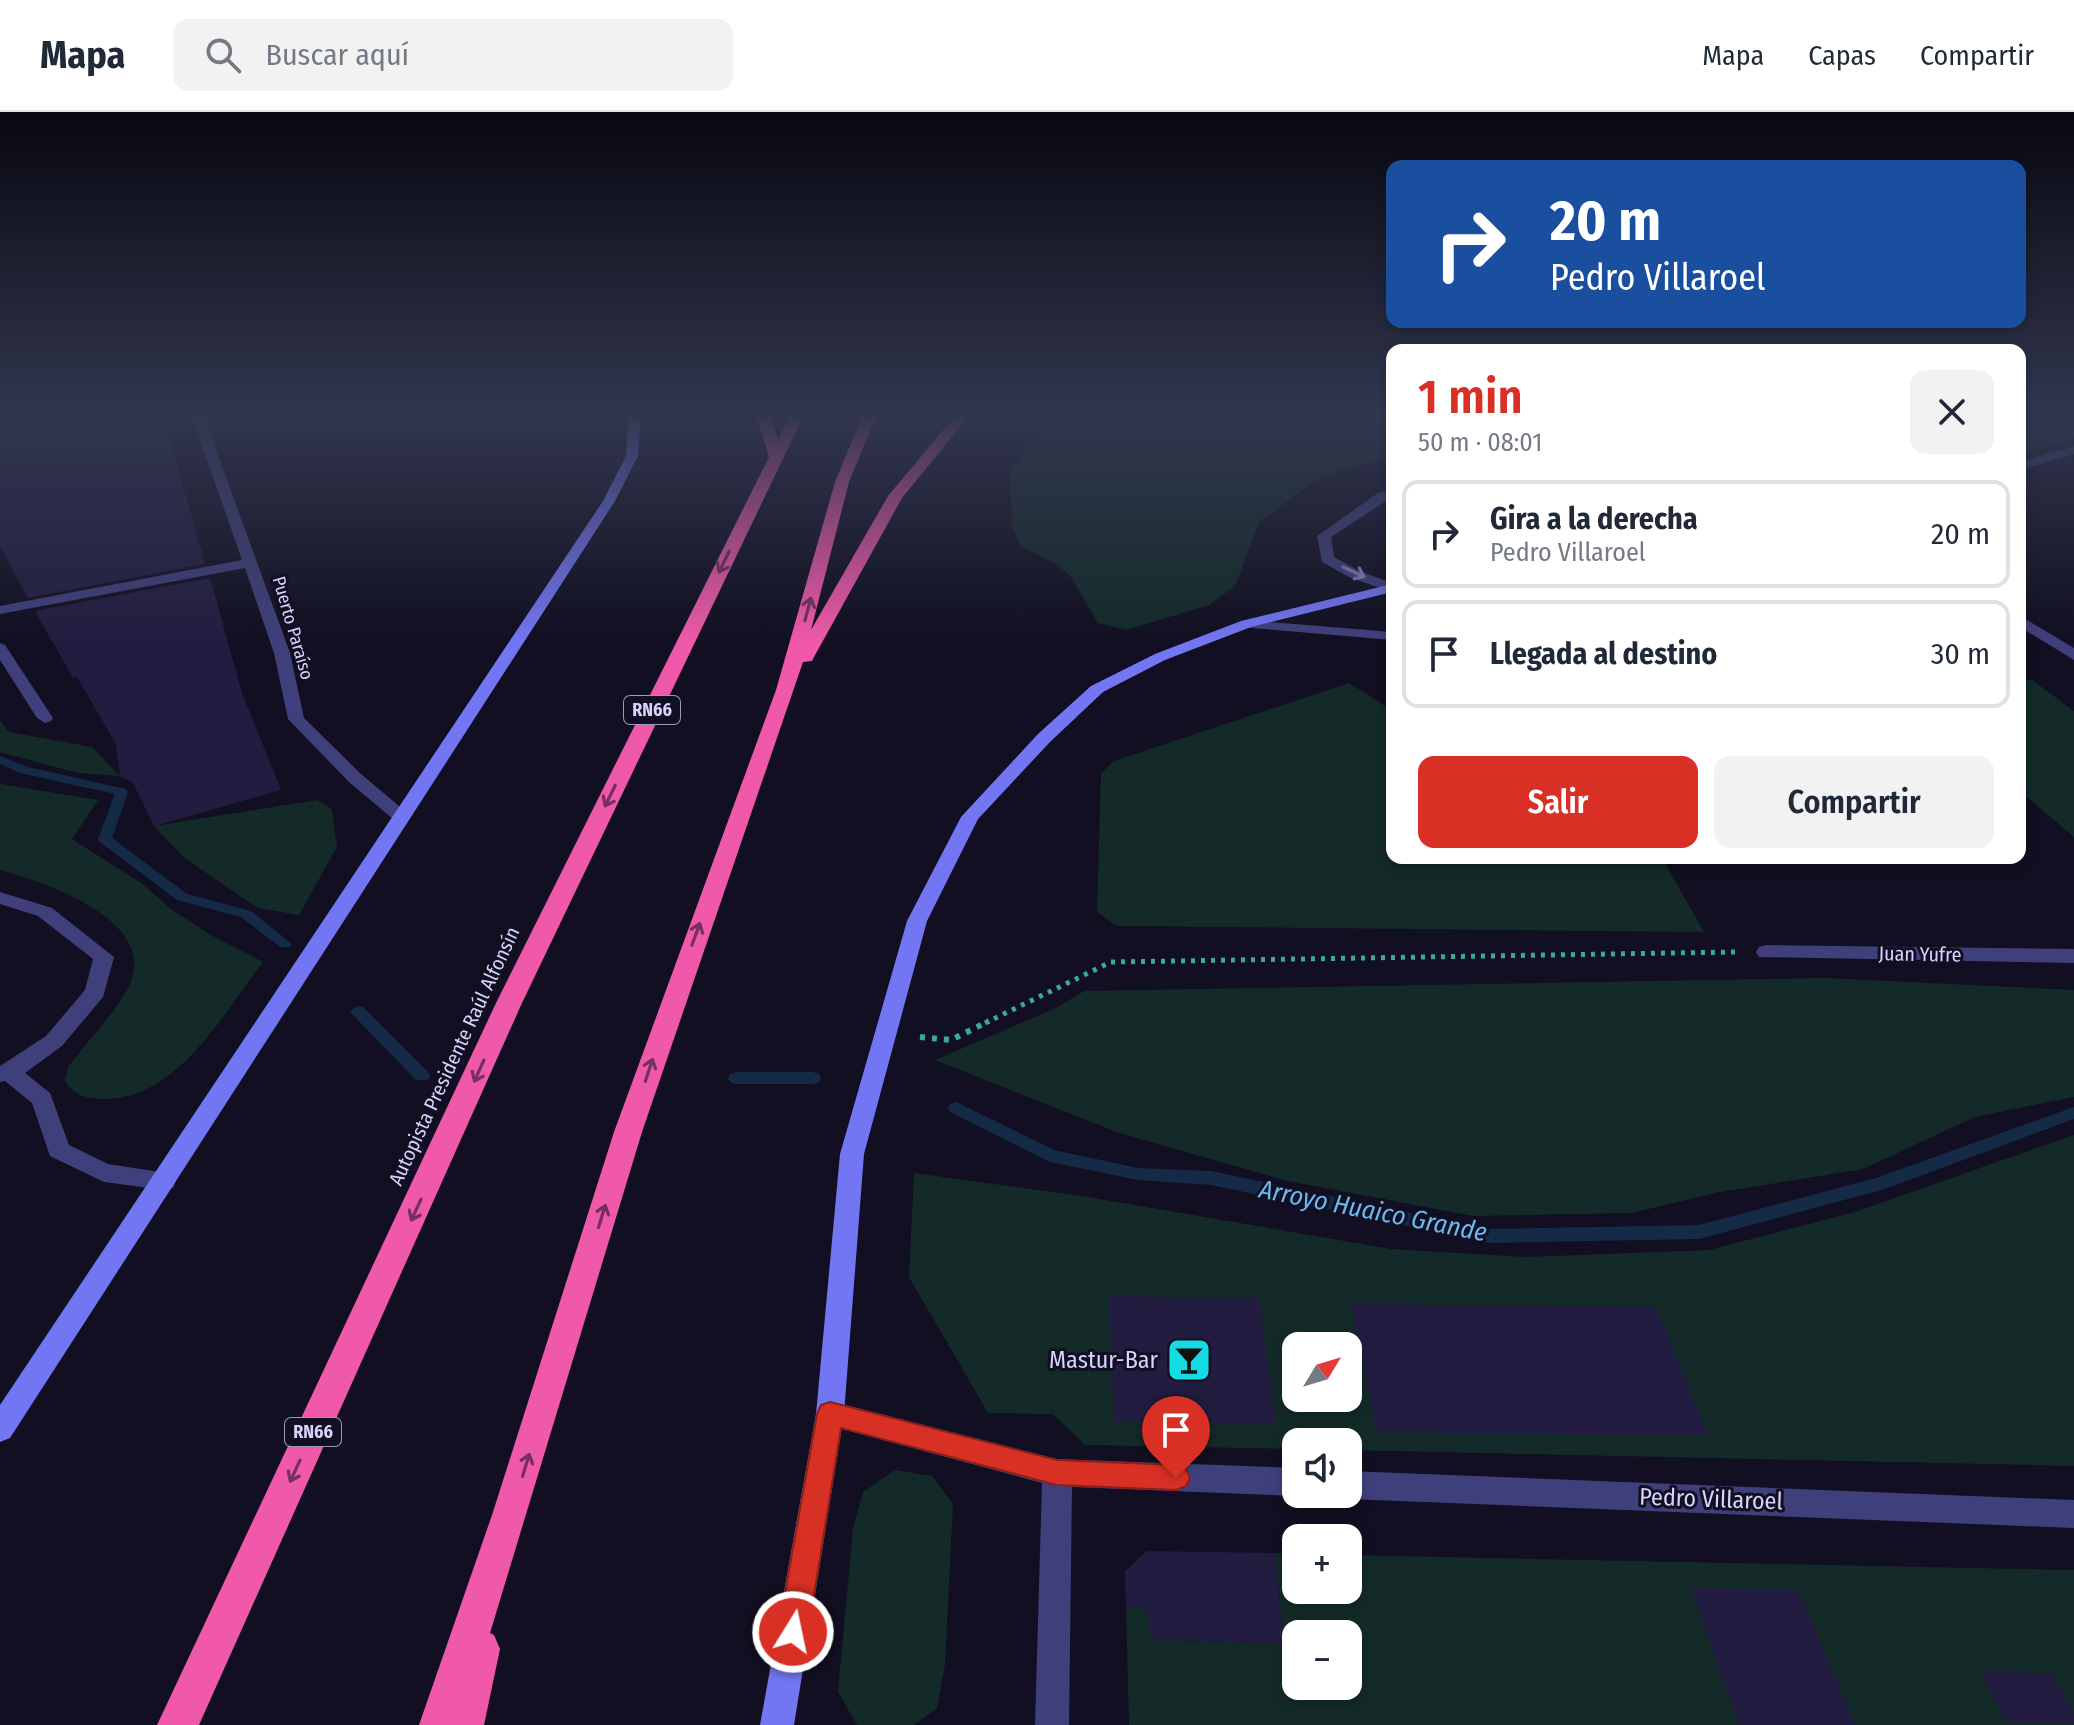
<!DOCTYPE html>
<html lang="es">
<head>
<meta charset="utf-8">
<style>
  body { margin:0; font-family:"Fira Sans Condensed",sans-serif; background:#f2f2f3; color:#1f2937; height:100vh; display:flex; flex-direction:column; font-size:30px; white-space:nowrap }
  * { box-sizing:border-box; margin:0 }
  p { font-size:26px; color:#747a83 }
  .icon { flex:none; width:44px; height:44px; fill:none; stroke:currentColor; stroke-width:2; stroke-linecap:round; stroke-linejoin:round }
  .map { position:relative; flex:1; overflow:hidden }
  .panel { position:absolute; left:1386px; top:232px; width:640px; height:520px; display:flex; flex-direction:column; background:#fff; border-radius:16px; box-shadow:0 4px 12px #0003 }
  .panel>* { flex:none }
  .top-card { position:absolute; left:1386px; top:48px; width:640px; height:168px; border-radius:16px; box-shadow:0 4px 12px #0003; background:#1a4fa0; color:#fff; overflow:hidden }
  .needle { width:52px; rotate:52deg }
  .controls { position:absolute; left:1282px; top:1220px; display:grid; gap:16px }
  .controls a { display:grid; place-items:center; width:80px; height:80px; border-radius:16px; background:#fff; box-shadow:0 4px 12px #0003; font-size:40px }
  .pin { position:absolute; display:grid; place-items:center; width:68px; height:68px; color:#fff; margin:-82px -34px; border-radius:50% 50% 50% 0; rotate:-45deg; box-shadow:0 0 8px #0007 }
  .pin .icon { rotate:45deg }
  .me { position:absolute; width:88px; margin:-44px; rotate:10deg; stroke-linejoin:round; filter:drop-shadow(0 0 6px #0008) }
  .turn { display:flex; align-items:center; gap:28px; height:168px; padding:0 32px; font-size:36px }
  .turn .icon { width:104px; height:104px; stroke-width:2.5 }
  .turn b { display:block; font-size:56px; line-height:68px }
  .round { display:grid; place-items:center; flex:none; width:84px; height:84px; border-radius:16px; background:#f2f2f3 }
  .headline { display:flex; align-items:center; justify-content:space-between; height:136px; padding:0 32px }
  h1 { font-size:48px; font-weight:600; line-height:60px; color:#d93025 }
  .cta { display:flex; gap:16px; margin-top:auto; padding:16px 32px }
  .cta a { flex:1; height:92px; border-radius:16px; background:#d93025; color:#fff; font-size:32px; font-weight:600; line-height:92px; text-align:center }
  .cta a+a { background:#f2f2f3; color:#1f2937 }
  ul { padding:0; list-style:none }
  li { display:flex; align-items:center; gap:24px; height:108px; margin:0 16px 12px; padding:0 16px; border:4px solid #e0e1e3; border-radius:16px }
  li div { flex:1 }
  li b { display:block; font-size:30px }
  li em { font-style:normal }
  header { display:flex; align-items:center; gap:48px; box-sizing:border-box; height:112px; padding:0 40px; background:#fff; border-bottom:2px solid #e0e1e3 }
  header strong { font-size:38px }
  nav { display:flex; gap:44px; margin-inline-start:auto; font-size:28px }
  .search { width:560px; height:72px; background:#f2f2f3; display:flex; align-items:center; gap:20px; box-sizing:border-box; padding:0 28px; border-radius:16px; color:#747a83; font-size:30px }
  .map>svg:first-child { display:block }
  .green { fill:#132a28; fill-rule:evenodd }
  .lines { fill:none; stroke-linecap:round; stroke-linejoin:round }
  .stream { fill:#142a46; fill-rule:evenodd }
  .building { fill:#221d40 }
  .path-far1 { stroke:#39a99c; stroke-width:5; stroke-dasharray:4 6; stroke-linecap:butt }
  .path { stroke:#39a99c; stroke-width:6; stroke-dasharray:5 7; stroke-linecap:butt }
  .lane { fill:#3f407b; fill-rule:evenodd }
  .street { fill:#3f407b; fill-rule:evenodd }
  .secondary { fill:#7376f2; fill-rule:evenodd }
  .highway { fill:#f059a9; fill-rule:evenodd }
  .oneway { stroke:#75305e }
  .oneway2 { stroke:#8282b5 }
  .route { fill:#d93025; stroke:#8d1f18; stroke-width:2 }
  .labels { text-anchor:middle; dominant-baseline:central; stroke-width:6; stroke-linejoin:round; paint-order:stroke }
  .far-street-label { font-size:18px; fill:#d5d3fb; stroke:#110f21 }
  .shield { fill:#110f21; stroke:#9a98ba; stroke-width:2 }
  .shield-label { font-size:18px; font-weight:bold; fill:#d5d3fb }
  .street-label { font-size:20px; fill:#d5d3fb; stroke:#110f21 }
  .near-poi-label { font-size:24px; fill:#d5d3fb; stroke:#110f21; text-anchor:end }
  .near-street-label { font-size:24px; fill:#d5d3fb; stroke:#110f21 }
  .near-water-label { font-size:26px; font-style:italic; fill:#6abaf1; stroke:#110f21 }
</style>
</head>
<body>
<header>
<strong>Mapa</strong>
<div class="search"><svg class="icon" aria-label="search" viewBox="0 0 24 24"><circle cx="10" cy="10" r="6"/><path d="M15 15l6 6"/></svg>Buscar aquí</div>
<nav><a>Mapa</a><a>Capas</a><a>Compartir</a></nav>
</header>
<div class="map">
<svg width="2074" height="1613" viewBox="0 0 2074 1613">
  <rect width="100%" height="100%" fill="#110f21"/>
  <path class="green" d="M 1053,305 L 1392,305 L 1392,345 L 1324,363 L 1259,410 L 1235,474 L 1209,493 L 1126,518 L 1098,511 L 1071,465 L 1055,451 L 1021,434 L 1012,414 L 1010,359 Z
    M 2050,312 L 2074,315 L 2074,325 L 2020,342 L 2020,320 Z
    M 2020,568 L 2032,568 L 2074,599 L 2074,725 L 2020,679 Z
    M 1349,571 L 1392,598 L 1392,746 L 1662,746 L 1704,820 L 1117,814 L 1097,800 L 1101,661 L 1114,649 Z
    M 0,608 L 9,620 L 92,635 L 120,664 L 78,661 L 0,640 Z
    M 0,672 L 98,688 L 72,727 L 144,773 L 172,798 L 211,823 L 263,850 C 223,902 176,990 101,987 C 84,986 74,983 65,969 L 68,955 C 87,929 113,904 128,876 C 163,809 44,770 0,758 Z
    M 317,688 L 332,697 L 337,735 L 299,803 L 258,796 L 183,745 L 154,714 Z
    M 1826,866 L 2074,878 L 2074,985 L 1975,1005 L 1863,1057 L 1715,1081 L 1632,1101 L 1473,1104 L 1288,1069 L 1119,1021 L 935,948 L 1058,895 L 1084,879 Z
    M 2074,1023 L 2074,1354 L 1348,1338 L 1348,1330 L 1296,1330 L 1296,1337 L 1085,1333 L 1053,1302 L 988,1301 L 909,1165 L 914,1061 L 1088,1085 L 1391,1137 L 1527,1145 L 1709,1138 L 1855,1100 ZM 1296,1234 L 1348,1234 L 1348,1286 L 1296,1286 Z
    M 895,1358 L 932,1364 L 953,1392 L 945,1552 L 937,1596 L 914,1613 L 857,1613 L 838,1580 L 853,1416 L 863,1380 Z
    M 1275,1441 L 1296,1442 L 1296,1478 L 1348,1478 L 1348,1443 L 2074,1458 L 2074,1613 L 1129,1613 L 1126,1495 L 1147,1496 L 1152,1527 L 1284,1532 ZM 1296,1522 L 1348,1522 L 1348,1574 L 1296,1574 Z"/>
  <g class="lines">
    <path class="stream" d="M 0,644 L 28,655 L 126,677 L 128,680 L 112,726 L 187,782 L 251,799 L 292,832 L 290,835 L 280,835 L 241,805 L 177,788 L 100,730 L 98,727 L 115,682 L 20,661 L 0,652 Z
      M 358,894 L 363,895 L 428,960 L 430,964 L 428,968 L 416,968 L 353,903 L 350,899 Z
      M 736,960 L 813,960 L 819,962 L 821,966 L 819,970 L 813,972 L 736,972 L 730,970 L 728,966 L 730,962 Z
      M 956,990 L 1054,1038 L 1138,1056 L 1211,1059 L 1488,1117 L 1699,1113 L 1876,1066 L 2074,995 L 2074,1007 L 1885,1077 L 1699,1127 L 1488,1131 L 1211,1073 L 1138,1068 L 1050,1050 L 950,1000 L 948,996 L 950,992 Z"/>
  </g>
  <path class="building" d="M 26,305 L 164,305 L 205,452 L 28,486 L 0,434 L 0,318 L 18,316 Z
    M 210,466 L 242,581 L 281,678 L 154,714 L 133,671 L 120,664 L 116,632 L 77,565 L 73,566 L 35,499 Z
    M 1109,1184 L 1259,1186 L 1276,1312 L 1114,1309 Z
    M 1351,1192 L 1656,1195 L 1708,1324 L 1377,1320 Z
    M 1147,1439 L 1275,1441 L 1284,1532 L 1151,1527 L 1147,1496 L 1126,1495 L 1125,1459 Z
    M 1691,1476 L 1799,1478 L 1855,1613 L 1739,1613 Z
    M 1981,1560 L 2052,1561 L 2074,1602 L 2074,1611 L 2006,1610 Z"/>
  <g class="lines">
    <path class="path-far1" d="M 985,911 L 1111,850 L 1735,840"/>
    <path class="path" d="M 920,925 L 951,928 L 989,909"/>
    <path class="lane" d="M 1392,377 L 1392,385 L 1331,425 L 1334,445 L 1359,459 L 1392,471 L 1392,480 L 1349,465 L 1322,450 L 1317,424 L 1378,381 Z
      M 1246,508 L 1392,520 L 1392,528 L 1241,515 L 1241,509 Z"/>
    <path class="street" d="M 192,305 L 204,305 L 290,541 L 304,606 L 361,662 L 405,699 L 408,703 L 405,707 L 393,707 L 349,670 L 288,607 L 274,541 L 245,456 L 0,502 L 0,494 L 242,448 Z
      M 2074,334 L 2074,342 L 2020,358 L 2020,350 Z
      M 2020,504 L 2074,536 L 2074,548 L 2020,515 Z
      M 0,531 L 5,533 L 53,606 L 51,609 L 45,611 L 37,606 L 0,548 Z
      M 0,780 L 52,796 L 114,845 L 103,885 L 62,934 L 25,961 L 50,981 L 69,1033 L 108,1052 L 173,1062 L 176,1069 L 173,1076 L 164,1078 L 104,1070 L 50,1044 L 32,991 L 5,969 L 0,970 L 0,954 L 46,924 L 85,878 L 93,847 L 38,804 L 0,792 Z
      M 1766,833 L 2074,837 L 2074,851 L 1759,845 L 1756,840 L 1759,835 Z
      M 830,1289 L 1057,1347 L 1296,1356 L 1296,1382 L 1301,1382 L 1296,1384 L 1072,1375 L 1069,1613 L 1035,1613 L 1042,1371 L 820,1311 L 816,1302 L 820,1293 Z
      M 1348,1359 L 2074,1388 L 2074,1416 L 1348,1387 L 1337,1382 L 1348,1382 Z"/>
    <path class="secondary" d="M 629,305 L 641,305 L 638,344 L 615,389 L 10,1326 L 0,1330 L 0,1293 L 603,389 L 626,344 Z
      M 2020,305 L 2036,305 L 2020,311 Z
      M 1392,472 L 1392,480 L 1251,515 L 1165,548 L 1103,580 L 1050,630 L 978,707 L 927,809 L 864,1042 L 844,1302 L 794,1613 L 760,1613 L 816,1302 L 840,1042 L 907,809 L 961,705 L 1038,622 L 1091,574 L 1155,542 L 1241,509 Z"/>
    <path class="highway" d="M 757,305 L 771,305 L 778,328 L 789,305 L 803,305 L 522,891 L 199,1613 L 157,1613 L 496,891 L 769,345 Z
      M 862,305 L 876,305 L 849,370 L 811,518 L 888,384 L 954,305 L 968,305 L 902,386 L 814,545 L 812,549 L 803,550 L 642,1020 L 490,1521 L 494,1523 L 500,1537 L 484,1613 L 419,1613 L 492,1403 L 614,1020 L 776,578 L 835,370 Z"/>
  </g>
  <defs><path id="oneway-shaft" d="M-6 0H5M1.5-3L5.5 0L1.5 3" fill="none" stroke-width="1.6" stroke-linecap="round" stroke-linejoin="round" transform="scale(2)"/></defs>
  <g class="oneway">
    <use href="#oneway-shaft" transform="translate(724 450) rotate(116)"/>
    <use href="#oneway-shaft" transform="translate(808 497) rotate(-75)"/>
    <use href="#oneway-shaft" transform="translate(610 684) rotate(116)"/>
    <use href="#oneway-shaft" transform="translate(696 822) rotate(-70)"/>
    <use href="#oneway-shaft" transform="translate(649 958) rotate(-72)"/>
    <use href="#oneway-shaft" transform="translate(479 959) rotate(114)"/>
    <use href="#oneway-shaft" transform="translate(416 1098) rotate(115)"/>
    <use href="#oneway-shaft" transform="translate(602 1104) rotate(-73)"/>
    <use href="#oneway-shaft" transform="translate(526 1353) rotate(-73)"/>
    <use href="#oneway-shaft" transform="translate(295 1359) rotate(115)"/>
  </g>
  <use class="oneway2" href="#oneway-shaft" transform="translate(1354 460) rotate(25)"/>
  <linearGradient id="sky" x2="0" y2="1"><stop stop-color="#090812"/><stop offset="0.57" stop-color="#32374e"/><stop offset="1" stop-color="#32374e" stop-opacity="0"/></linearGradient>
  <rect width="2074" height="531" fill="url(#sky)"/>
  <path class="route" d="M 830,1290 L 1057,1348 L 1176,1353 L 1186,1357 L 1190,1366 L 1186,1374 L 1176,1378 L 1057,1373 L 841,1316 L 808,1520 L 803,1530 L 793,1534 L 782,1530 L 778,1520 L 817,1302 L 821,1293 Z"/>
  <defs>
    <g id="bar-square" transform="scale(2.3)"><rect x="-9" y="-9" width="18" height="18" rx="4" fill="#15dbe5" stroke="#110f21"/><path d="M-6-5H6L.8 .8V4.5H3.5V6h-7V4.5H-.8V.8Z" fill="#111"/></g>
  </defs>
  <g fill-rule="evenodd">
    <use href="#bar-square" x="1189" y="1248"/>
  </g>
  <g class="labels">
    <g class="far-street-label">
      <text transform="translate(293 516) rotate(74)">Puerto Paraíso</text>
    </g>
    <g class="shield">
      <rect x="624" y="584" width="56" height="28" rx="6"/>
      <rect x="285" y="1306" width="56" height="28" rx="6"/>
    </g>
    <g class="shield-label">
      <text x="652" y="598">RN66</text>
      <text x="313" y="1320">RN66</text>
    </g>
    <g class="street-label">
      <text transform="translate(1920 842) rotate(1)">Juan Yufre</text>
      <text transform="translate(454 944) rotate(-65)">Autopista Presidente Raúl Alfonsín</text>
    </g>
    <g class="near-poi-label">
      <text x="1158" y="1248">Mastur-Bar</text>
    </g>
    <g class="near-street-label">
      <text transform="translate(1711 1387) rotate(2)">Pedro Villaroel</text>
    </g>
    <g class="near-water-label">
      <text transform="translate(1373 1099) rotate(11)">Arroyo Huaico Grande</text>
    </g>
  </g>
</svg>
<div class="controls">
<a><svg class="needle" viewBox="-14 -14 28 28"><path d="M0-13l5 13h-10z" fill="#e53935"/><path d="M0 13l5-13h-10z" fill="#747a83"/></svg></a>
<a><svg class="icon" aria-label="sound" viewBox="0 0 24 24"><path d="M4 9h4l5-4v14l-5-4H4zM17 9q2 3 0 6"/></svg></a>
<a>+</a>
<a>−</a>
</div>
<div class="pin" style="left:1176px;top:1366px;background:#d93025"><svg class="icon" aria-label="arrive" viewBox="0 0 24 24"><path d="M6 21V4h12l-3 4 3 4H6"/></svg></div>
<svg class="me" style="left:793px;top:1520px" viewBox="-20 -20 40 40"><circle r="17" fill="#d93025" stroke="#fff" stroke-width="3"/><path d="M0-11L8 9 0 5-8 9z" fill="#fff"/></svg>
<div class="top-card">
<div class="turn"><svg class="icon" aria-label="right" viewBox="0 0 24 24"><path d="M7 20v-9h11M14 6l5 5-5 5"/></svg><div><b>20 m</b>Pedro Villaroel</div></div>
</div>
<section class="panel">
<div class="headline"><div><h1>1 min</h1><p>50 m · 08:01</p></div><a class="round"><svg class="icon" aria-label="close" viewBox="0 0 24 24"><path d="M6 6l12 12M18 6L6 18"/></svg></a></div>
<ul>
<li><svg class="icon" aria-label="right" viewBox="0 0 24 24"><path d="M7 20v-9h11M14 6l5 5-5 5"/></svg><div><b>Gira a la derecha</b><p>Pedro Villaroel</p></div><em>20 m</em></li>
<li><svg class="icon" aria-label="arrive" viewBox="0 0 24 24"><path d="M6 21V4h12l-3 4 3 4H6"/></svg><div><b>Llegada al destino</b></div><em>30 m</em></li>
</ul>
<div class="cta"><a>Salir</a><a>Compartir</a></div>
</section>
</div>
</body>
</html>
